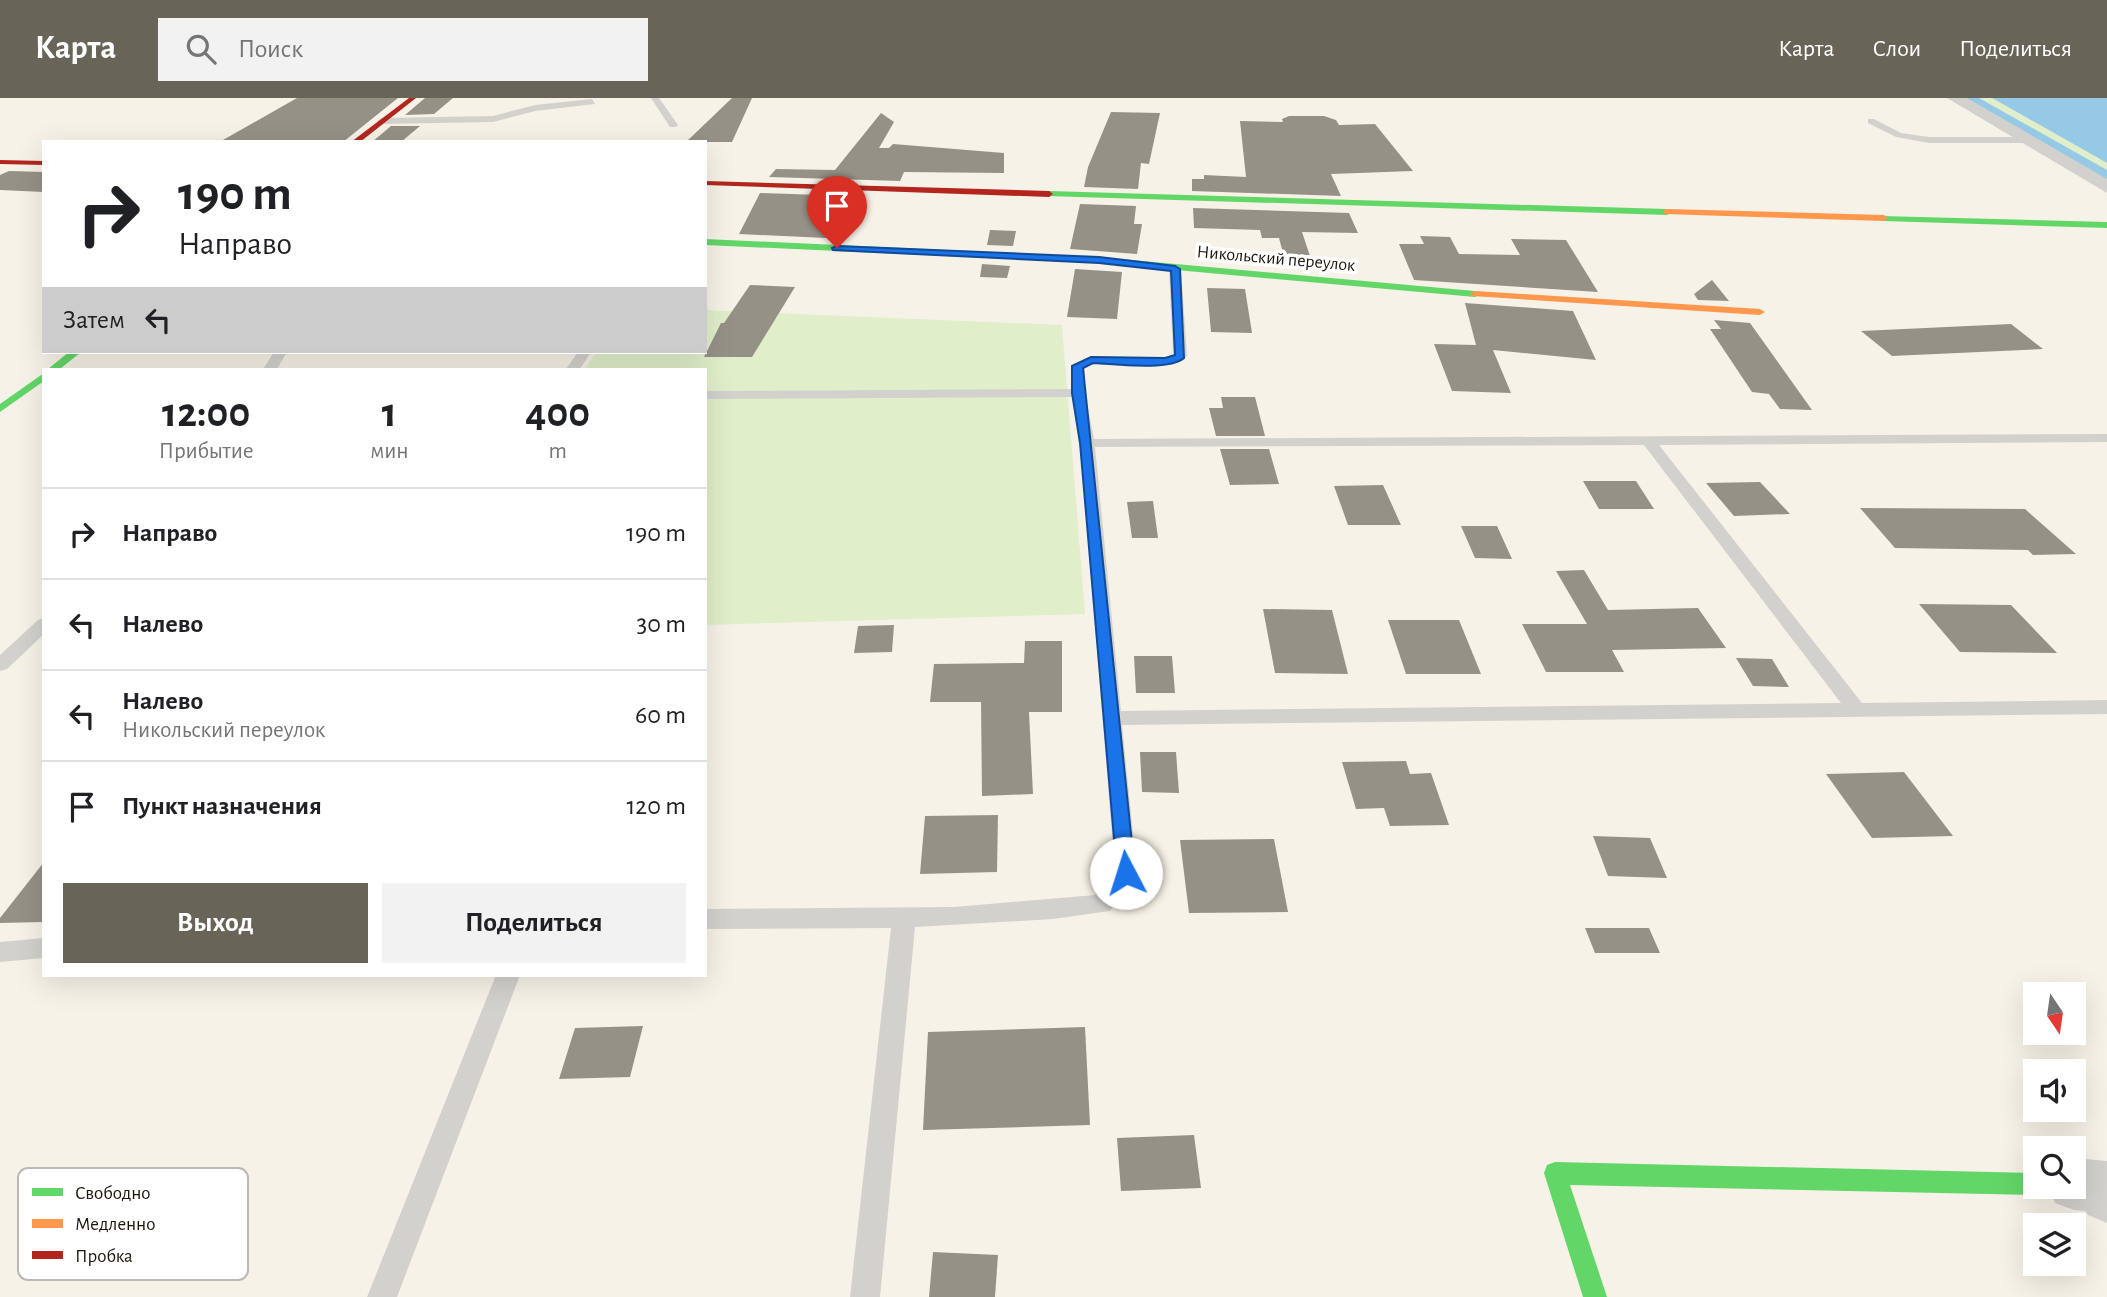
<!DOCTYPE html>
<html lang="ru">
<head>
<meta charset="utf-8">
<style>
  body { margin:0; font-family:"Alegreya Sans",sans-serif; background:#f2f2f2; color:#202124; height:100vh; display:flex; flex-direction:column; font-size:26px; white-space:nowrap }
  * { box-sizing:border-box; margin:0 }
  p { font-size:23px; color:#757577 }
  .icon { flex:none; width:38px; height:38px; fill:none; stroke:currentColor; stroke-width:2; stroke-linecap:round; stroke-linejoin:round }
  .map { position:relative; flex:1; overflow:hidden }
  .panel { position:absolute; left:42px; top:270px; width:665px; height:609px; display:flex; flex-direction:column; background:#fff; border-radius:0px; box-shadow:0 7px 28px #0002 }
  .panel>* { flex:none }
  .top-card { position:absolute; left:42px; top:42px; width:665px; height:214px; border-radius:0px; box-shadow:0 7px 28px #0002; background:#fff; color:#202124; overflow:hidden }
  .needle { width:46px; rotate:167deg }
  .controls { position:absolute; left:2023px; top:884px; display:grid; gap:14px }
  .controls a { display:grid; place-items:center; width:63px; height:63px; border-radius:0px; background:#fff; box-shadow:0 7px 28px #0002; font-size:35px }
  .pin { position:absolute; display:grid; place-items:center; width:60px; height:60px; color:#fff; margin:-72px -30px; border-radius:50% 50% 50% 0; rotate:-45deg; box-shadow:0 0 7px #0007 }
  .pin .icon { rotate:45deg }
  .me { position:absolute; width:77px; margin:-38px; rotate:355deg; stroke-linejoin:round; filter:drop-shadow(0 0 5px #0008) }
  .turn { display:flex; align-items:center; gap:24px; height:147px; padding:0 21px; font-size:32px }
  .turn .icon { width:91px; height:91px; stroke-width:2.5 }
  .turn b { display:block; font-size:49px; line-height:60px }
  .then { display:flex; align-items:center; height:66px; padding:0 21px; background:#0003; gap:14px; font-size:26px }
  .eta { display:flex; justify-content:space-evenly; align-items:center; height:119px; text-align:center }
  .eta b { font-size:42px; font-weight:600; line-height:49px }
  .primary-button { display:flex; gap:14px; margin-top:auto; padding:14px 21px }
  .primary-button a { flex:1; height:80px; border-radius:0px; background:#696458; color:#fff; font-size:28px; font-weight:600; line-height:80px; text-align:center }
  .primary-button a+a { background:#f2f2f2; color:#202124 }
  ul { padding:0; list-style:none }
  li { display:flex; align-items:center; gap:21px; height:91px; padding:0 21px; border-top:2px solid #e0e0e0 }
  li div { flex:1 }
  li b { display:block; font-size:26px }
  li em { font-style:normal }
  header { display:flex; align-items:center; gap:42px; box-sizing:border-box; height:98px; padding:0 35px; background:#696458; color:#fff }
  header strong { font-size:33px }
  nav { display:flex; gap:38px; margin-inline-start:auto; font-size:24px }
  .search { width:490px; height:63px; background:#f2f2f2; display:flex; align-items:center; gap:18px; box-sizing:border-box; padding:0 24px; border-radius:0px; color:#757577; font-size:26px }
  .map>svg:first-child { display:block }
  .green { fill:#e0efca }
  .water { fill:#96c9e6 }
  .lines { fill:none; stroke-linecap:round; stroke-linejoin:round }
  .canal { fill:#96c9e6; fill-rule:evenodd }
  .building { fill:#969187 }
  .lane { fill:#d3d1cd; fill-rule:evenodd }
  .street { fill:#d3d1cd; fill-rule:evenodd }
  .fast { fill:#63d668; fill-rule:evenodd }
  .slow { fill:#ff974d; fill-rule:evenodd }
  .jam { fill:#b3261e; fill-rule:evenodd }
  .route { fill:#1a73e8; stroke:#114b97; stroke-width:2 }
  .labels { text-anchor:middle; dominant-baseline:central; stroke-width:7; stroke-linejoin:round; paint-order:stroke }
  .far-street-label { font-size:18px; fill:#1c170b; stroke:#fff }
  .key { fill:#fff; stroke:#bbb9b6; stroke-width:2 }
  .key-label { font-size:19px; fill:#1c170b }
</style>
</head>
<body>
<header>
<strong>Карта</strong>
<div class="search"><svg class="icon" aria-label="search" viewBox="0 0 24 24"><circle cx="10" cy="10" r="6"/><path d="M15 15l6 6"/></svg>Поиск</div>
<nav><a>Карта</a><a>Слои</a><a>Поделиться</a></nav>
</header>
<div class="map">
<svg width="2107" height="1199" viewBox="0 0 2107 1199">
  <rect width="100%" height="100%" fill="#f7f2e7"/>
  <path class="green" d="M 1977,0 L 1992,0 L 2107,65 L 2107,75 Z
    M 705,212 L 1062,227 L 1085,516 L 705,527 L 705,271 L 585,271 L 596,254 L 705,254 Z"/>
  <path class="water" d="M 1992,0 L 2107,0 L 2107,65 Z"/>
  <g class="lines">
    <path class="canal" d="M 1960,0 L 1979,0 L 2107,72 L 2107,84 Z"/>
  </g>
  <path class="building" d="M 297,0 L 398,0 L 343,44 L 223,42 Z
    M 425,0 L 453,0 L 434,16 L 405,17 Z
    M 732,0 L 752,0 L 732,44 L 686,44 Z
    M 1111,14 L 1160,15 L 1149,66 L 1141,65 L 1138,91 L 1084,89 L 1088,69 Z
    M 881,15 L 894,24 L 879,50 L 889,50 L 893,46 L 1004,55 L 1004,75 L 904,74 L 900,83 L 769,79 L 776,71 L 835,72 Z
    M 1289,18 L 1324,18 L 1336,22 L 1339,27 L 1375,26 L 1413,73 L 1331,76 L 1341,98 L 1192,93 L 1192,81 L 1204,81 L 1204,77 L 1246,79 L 1240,23 L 1283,24 L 1282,21 Z
    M 391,28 L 420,28 L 401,44 L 372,44 Z
    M 9,73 L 44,74 L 44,94 L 0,92 L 0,77 Z
    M 760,95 L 850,98 L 826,140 L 739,136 Z
    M 1080,106 L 1136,108 L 1134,126 L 1142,126 L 1137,156 L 1070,151 Z
    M 1193,110 L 1349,115 L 1358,135 L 1302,134 L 1314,170 L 1287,170 L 1279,140 L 1262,140 L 1260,132 L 1194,130 Z
    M 990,132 L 1016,133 L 1013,148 L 987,147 Z
    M 1420,138 L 1450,139 L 1459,156 L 1520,157 L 1511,141 L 1566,142 L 1598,194 L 1414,182 L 1399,146 L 1424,146 Z
    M 982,166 L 1010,168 L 1007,180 L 980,179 Z
    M 1075,171 L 1122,174 L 1117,221 L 1067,219 Z
    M 1712,182 L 1729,203 L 1698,202 L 1694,196 Z
    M 750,187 L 795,189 L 752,259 L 704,259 L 721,225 L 724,225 Z
    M 1207,190 L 1245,191 L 1252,235 L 1211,234 Z
    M 1465,205 L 1573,213 L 1596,262 L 1493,252 L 1511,295 L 1452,293 L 1434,246 L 1476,247 Z
    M 1714,222 L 1750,225 L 1812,312 L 1780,311 L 1769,296 L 1752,294 L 1710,231 L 1721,231 Z
    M 2011,226 L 2043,251 L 1892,258 L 1861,233 Z
    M 1221,299 L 1255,299 L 1265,338 L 1216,338 L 1209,310 L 1223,310 Z
    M 1220,351 L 1269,351 L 1279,386 L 1230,387 Z
    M 1583,383 L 1636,383 L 1654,411 L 1599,411 Z
    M 1760,384 L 1790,416 L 1734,418 L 1706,385 Z
    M 1383,387 L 1401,427 L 1348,427 L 1334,388 Z
    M 1153,403 L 1158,440 L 1132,440 L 1127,404 Z
    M 1860,410 L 2025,411 L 2076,456 L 2033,457 L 2028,452 L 1895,450 Z
    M 1461,428 L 1497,428 L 1512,461 L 1475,460 Z
    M 1584,472 L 1608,512 L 1698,510 L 1726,550 L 1612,552 L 1624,574 L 1546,574 L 1522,526 L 1587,526 L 1556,473 Z
    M 1919,506 L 2011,507 L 2057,555 L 1960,554 Z
    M 1263,511 L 1332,512 L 1348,576 L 1275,575 Z
    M 1388,522 L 1459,522 L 1481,576 L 1406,576 Z
    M 894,527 L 892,554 L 854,555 L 858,528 Z
    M 1025,543 L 1062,543 L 1062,614 L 1029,614 L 1033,696 L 982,698 L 981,604 L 930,604 L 934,566 L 1024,565 Z
    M 1134,558 L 1172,558 L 1175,595 L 1136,595 Z
    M 1736,560 L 1772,561 L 1789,589 L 1753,588 Z
    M 1140,654 L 1176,654 L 1179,695 L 1142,694 Z
    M 1406,663 L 1410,676 L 1431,675 L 1449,727 L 1390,728 L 1384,710 L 1356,711 L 1342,664 Z
    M 1904,674 L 1953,738 L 1872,740 L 1826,676 Z
    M 998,717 L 997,774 L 920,776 L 925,718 Z
    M 1593,738 L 1650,740 L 1667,780 L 1608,778 Z
    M 1274,741 L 1288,814 L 1189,815 L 1180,742 Z
    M 44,764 L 44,824 L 0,825 L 0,820 Z
    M 1585,830 L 1649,830 L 1660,855 L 1595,855 Z
    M 643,928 L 630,979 L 559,981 L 575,930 Z
    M 1085,929 L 1090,1027 L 923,1032 L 928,934 Z
    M 1194,1037 L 1201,1090 L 1121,1093 L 1117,1040 Z
    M 933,1154 L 998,1157 L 995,1199 L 929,1199 Z"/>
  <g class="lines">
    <path class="lane" d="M 651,0 L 659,0 L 678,27 L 676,29 L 670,29 Z
      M 592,1 L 595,6 L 535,13 L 493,24 L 381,26 L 377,23 L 381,20 L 493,18 L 535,7 Z
      M 1868,21 L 1874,21 L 1901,35 L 1929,39 L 2026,39 L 2031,42 L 2026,45 L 1929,45 L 1896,39 L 1868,25 Z
      M 1175,168 L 1181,171 L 1187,258 C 1173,275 1115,267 1093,266 L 1085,270 L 1085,295 L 1094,341 L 2107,336 L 2107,344 L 1659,347 L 1862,605 L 2107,602 L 2107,616 L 1122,627 L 1137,775 L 1110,813 L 1053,821 L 915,829 L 880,1199 L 850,1199 L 891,830 L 705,831 L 705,811 L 954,809 L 1095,797 L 1115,773 L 1080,345 L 1072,299 L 705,301 L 705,293 L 1071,291 L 1071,268 L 1091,258 L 1165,260 L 1173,257 L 1169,171 ZM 1644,347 L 1841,605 L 1121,613 L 1095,349 Z
      M 274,254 L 287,254 L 277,271 L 263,271 Z
      M 578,254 L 591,254 L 580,271 L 566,271 Z
      M 44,520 L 44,536 L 7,571 L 0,573 L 0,557 L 38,522 Z
      M 44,840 L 44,860 L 0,864 L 0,844 Z
      M 496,877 L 520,877 L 397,1199 L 367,1199 Z"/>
    <path class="street" d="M 1947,0 L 1967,0 L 2107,81 L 2107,95 Z
      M 2074,1060 L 2107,1063 L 2107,1125 L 2088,1117 L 2085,1113 L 2074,1112 L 2055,1105 L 2048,1088 L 2074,1088 Z"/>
    <path class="fast" d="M 1049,93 L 1667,111 L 1671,114 L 1667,117 L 1046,98 L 1045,96 Z
      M 1881,118 L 2107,124 L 2107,130 L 1884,123 L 1881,122 Z
      M 705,141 L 1099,159 L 1475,193 L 1480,196 L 1475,199 L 1099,165 L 705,147 Z
      M 69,254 L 81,254 L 60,271 L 48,271 Z
      M 44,275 L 44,283 L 0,314 L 0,306 Z
      M 1555,1064 L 2035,1075 L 2035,1088 L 2045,1088 L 2043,1094 L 2035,1097 L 1570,1087 L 1607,1199 L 1583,1199 L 1544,1075 L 1547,1067 Z"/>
    <path class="slow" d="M 1667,111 L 1884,117 L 1888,120 L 1884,123 L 1664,116 L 1664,112 Z
      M 1475,193 L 1760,211 L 1765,214 L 1760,217 L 1472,198 L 1470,196 Z"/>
    <path class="jam" d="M 409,0 L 416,0 L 360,44 L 351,44 Z
      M 0,62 L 44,63 L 44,67 L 0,66 Z
      M 705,83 L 1049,93 L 1053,96 L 1049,99 L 705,87 Z"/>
  </g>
  <path class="route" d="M 837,148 L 1099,159 L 1175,168 L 1180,171 L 1184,260 C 1170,273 1113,266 1093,265 L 1083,270 L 1135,775 L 1132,780 L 1126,782 L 1119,780 L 1117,775 L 1080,345 L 1072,295 L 1072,268 L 1091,259 L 1165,260 L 1175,257 L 1171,173 L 1099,165 L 833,152 L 832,150 Z"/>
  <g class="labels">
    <g class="far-street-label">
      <text transform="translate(1276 161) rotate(5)">Никольский переулок</text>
    </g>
  </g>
  <rect x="18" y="1070" width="230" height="112" rx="10" class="key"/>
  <rect x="32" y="1090" width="31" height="8" fill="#63d668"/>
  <rect x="32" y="1121" width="31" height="9" fill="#ff974d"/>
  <rect x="32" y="1153" width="31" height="8" fill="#b3261e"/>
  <g class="key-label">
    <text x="75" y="1101">Свободно</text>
    <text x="75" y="1132">Медленно</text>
    <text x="75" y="1164">Пробка</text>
  </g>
</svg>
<div class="controls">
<a><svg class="needle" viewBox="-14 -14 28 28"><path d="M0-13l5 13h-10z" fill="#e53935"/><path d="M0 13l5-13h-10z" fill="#757577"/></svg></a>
<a><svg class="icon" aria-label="sound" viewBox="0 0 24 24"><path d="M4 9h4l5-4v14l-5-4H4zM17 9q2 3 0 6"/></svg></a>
<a><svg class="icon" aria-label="search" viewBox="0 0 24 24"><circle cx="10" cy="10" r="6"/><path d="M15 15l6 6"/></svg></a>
<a><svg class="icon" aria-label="layers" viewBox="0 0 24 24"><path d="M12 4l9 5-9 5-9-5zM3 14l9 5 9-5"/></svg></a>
</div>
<div class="pin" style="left:837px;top:150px;background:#d93025"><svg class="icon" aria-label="arrive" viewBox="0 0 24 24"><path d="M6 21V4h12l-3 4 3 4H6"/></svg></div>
<svg class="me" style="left:1126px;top:775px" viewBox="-20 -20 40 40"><circle r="19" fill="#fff"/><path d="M0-13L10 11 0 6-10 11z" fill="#1a73e8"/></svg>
<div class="top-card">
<div class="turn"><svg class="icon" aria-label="right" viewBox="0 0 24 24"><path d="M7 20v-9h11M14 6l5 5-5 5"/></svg><div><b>190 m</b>Направо</div></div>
<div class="then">Затем<svg class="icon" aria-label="left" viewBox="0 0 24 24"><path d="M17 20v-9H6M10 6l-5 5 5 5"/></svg></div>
</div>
<section class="panel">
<div class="eta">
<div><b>12:00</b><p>Прибытие</p></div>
<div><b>1</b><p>мин</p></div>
<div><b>400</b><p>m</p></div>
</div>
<ul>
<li><svg class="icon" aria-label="right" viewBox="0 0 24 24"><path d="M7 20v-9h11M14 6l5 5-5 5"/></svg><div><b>Направо</b></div><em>190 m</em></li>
<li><svg class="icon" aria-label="left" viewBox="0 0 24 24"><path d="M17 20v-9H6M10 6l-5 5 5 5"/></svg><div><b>Налево</b></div><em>30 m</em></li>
<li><svg class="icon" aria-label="left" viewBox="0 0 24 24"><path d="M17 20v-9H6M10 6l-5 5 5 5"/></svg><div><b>Налево</b><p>Никольский переулок</p></div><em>60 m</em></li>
<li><svg class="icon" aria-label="arrive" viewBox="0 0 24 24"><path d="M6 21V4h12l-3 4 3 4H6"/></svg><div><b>Пункт назначения</b></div><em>120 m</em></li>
</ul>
<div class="primary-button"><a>Выход</a><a>Поделиться</a></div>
</section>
</div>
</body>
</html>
